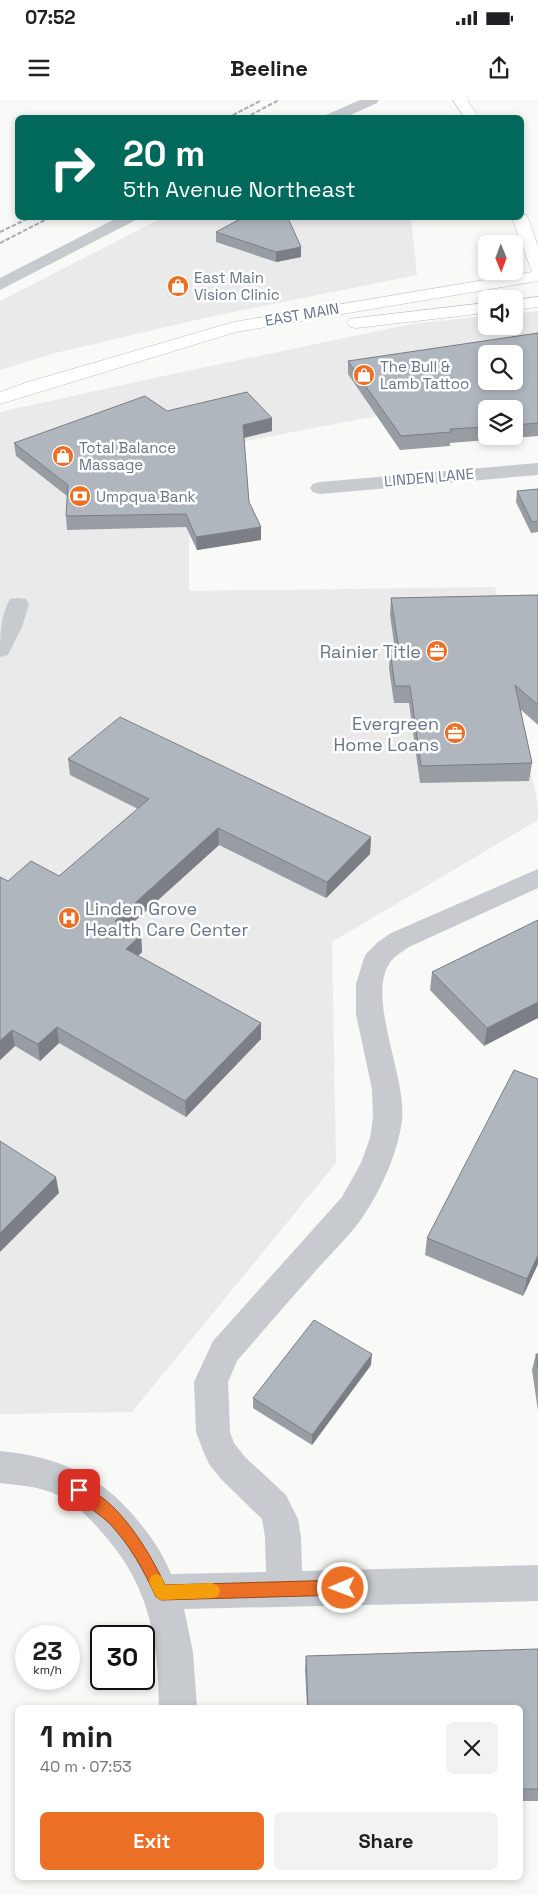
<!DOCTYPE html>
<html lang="en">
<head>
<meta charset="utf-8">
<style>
  body { margin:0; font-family:"Space Grotesk",sans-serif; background:#f2f2f2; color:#202124; height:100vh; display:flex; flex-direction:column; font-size:19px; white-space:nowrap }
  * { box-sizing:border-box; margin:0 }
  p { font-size:16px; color:#757577 }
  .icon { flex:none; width:28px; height:28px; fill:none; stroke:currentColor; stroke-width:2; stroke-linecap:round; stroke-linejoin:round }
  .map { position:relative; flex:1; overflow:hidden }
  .details { position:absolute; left:15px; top:1605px; width:508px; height:175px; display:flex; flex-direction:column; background:#fff; border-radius:8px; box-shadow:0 2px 8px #0003 }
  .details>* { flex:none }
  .banner { position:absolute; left:15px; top:15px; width:509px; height:105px; border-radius:8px; box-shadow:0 2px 8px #0003; background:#00695c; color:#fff; overflow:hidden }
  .needle { width:32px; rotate:179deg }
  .tools { position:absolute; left:478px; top:135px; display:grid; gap:10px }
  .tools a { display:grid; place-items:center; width:45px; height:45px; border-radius:8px; background:#fff; box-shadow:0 2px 8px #0003; font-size:25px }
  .speed { position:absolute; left:15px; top:1525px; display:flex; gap:10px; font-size:25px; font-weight:700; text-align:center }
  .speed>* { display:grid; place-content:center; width:65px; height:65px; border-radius:50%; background:#fff; box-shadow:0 2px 8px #0003; line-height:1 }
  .speed small { font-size:12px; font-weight:400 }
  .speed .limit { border:2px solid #111; border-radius:8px; background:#fff; color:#111 }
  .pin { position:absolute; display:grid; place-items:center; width:42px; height:42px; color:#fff; margin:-21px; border-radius:10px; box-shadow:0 2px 8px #0006 }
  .me { position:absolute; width:55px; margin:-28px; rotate:269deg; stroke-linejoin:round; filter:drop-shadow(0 0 4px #0008) }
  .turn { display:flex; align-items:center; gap:18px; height:105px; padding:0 25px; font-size:22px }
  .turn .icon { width:65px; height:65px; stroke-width:2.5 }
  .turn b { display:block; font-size:35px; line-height:42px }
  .round { display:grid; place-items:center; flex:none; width:52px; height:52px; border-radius:8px; background:#f2f2f2 }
  .overview { display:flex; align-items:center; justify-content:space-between; height:85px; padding:0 25px }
  h1 { font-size:30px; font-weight:700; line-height:38px }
  .cta { display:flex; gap:10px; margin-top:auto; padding:10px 25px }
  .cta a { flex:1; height:58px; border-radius:8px; background:#eb7025; color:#fff; font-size:20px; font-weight:700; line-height:58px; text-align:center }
  .cta a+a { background:#f2f2f2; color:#202124 }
  .status { display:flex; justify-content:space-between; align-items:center; height:35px; padding:0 25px; background:#fff; direction:ltr }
  .status svg { height:14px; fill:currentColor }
  header { display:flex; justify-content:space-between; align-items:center; height:65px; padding:0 25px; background:#fff; font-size:22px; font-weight:700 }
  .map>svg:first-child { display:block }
  .built { fill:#eaeaea; fill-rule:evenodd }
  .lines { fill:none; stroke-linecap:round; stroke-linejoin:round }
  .secondary-casing { stroke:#bbbfc5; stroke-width:1 }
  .minor { fill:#c7cace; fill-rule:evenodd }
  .secondary { fill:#fff; fill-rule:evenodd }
  .rail { stroke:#a7acb3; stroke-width:2; stroke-dasharray:4.5 2; stroke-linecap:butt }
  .wall { fill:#979da3; fill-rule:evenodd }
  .shaded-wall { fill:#7b7f85 }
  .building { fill:#b0b6be; stroke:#7b7f85; fill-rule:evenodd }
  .route { fill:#eb7025; stroke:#994918 }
  .slow { fill:#f59e0b }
  .labels { text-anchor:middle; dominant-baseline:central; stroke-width:5; stroke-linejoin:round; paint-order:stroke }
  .far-poi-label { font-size:15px; fill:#677589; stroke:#fff; text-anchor:start }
  .far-street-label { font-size:15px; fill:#677589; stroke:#fff }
  .poi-label { font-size:18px; fill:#677589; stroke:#fff; text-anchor:end }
</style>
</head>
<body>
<div class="status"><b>07:52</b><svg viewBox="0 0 49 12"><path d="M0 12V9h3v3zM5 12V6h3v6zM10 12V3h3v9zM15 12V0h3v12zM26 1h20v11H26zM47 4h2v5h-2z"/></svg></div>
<header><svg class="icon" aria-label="menu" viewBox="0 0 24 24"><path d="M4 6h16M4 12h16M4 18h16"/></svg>Beeline<svg class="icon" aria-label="share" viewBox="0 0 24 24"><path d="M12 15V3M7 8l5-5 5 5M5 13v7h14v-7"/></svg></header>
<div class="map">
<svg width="538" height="1795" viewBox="0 0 538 1795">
  <rect width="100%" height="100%" fill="#f9f9f7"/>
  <path class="built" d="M 162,118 L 411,118 L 417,175 L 218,215 L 55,253 L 0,270 L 0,201 Z
    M 538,211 L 538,285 L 189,352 L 189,491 L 495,487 L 538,706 L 538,720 L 332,842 L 336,1063 L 132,1312 L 0,1314 L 0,312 L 163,276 L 411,224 L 486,216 L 486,226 L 514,226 L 514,214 ZM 486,254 L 514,254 L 514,281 L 486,281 Z"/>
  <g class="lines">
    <g class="secondary-casing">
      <path id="secondary" d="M 453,0 L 467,0 L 479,18 L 465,18 Z
        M 521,114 L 526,115 L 528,118 L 538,146 L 538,181 L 236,232 L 0,304 L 0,292 L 28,282 L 234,222 L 532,172 L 512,118 L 521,118 Z
        M 538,197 L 538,207 L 514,210 L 514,200 Z
        M 486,203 L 486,213 L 356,228 L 350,227 L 347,223 L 350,219 L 356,218 Z"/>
    </g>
    <path class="minor" d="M 360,0 L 379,0 L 377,3 L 344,18 L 324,18 L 326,15 Z
      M 117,118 L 136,118 L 134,121 L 0,190 L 0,178 Z
      M 538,363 L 538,375 L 320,394 L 313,392 L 310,388 L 313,384 L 320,382 Z
      M 18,498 L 26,499 L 29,504 L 22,527 L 8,555 L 0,557 C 0,537 0,516 10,499 Z
      M 538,769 L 538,788 L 409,847 C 402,852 394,856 389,864 C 367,899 407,978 402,1020 C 398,1052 382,1088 364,1115 C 350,1136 329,1155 312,1175 C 287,1203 262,1232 237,1261 L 228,1282 L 230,1332 L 234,1343 L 245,1357 L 286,1395 L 298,1419 L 301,1437 L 302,1471 L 538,1465 L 538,1501 L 184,1509 L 193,1552 L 197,1608 L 159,1608 C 158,1535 149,1483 98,1428 C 86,1414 70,1400 53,1393 C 36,1386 17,1385 0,1383 L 0,1351 C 60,1357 101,1375 139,1422 C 152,1438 163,1454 171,1474 L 266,1472 L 265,1437 L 262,1419 L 221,1379 L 209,1364 L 204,1353 L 196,1332 L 194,1282 L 213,1241 L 342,1097 L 361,1063 L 370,1038 L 373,1017 L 372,989 L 356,914 L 356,884 L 363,861 L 366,854 L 378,842 L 391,833 Z"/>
    <use href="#secondary" class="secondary"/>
    <path class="rail" d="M 227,18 L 262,0
      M 245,18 L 279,0
      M 0,132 L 29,118
      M 0,143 L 49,118"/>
  </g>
  <path class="wall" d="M 216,132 L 301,157 L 276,162 L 216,142 Z
    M 538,233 L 538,336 L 450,343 L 450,346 L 400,350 L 348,274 L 348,261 ZM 486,309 L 514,309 L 514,336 L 486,336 Z
    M 167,311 L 272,331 L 244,338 L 249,402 L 261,427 L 261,440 L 197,450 L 186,427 L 67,430 L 66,416 L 67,396 L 16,356 L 14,343 Z
    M 538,389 L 538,432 L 531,433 L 516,402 L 517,391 Z
    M 538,495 L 538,625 L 520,609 L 532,663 L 529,681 L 420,683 L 409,603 L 394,603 L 389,568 L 390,550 L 395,550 L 390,515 L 391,498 Z
    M 68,659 L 371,737 L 370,754 L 326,798 L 219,745 L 127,828 L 141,835 L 142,852 L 138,856 L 261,923 L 261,939 L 186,1017 L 59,943 L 40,961 L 15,946 L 0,960 L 8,781 L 59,776 L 138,709 L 70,675 Z
    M 538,820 L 484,946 L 430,890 L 432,872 Z
    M 427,1138 L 538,1164 L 523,1196 L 425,1155 Z
    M 536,1254 L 538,1254 L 538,1311 L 532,1270 Z
    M 371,1265 L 312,1345 L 253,1308 L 253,1298 Z
    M 538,1549 L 538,1701 L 520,1701 L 520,1608 L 307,1608 L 305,1569 L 306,1556 Z"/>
  <path class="shaded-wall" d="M 301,147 L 301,157 L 276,162 L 276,152 Z
    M 272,318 L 272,331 L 243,338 L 243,325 Z
    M 261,427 L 261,440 L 197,450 L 196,437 Z
    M 218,728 L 219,745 L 116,838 L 115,821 Z
    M 371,737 L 370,754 L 326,798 L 327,782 Z
    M 141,835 L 142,852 L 127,866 L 126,849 Z
    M 538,902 L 538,918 L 484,946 L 487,928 Z
    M 261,923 L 261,939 L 186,1017 L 185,1001 Z
    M 57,927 L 59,943 L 40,961 L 38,944 Z
    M 12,930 L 15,946 L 0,960 L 0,941 Z
    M 56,1077 L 59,1093 L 0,1152 L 0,1133 Z
    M 538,1155 L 538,1164 L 523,1196 L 527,1179 Z
    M 372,1254 L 371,1265 L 312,1345 L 312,1335 Z"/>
  <path class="building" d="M 242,118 L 288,118 L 301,147 L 276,152 L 216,132 Z
    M 538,233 L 538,323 L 514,325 L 514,309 L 486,309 L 486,327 L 450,329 L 451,332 L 401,336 L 348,261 ZM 486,254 L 514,254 L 514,281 L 486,281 Z
    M 247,292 L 272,318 L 243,325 L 249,402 L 261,427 L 196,437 L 186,414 L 66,416 L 68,385 L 14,343 L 145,296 L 167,311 Z
    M 538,389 L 538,421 L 532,422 L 517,391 Z
    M 538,495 L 538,605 L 515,585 L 532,663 L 421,666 L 410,586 L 395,586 L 390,550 L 399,550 L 391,498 Z
    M 120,617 L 371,737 L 327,782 L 218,728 L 115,821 L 141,835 L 126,849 L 261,923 L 185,1001 L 57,927 L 38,944 L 12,930 L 0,941 L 0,777 L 8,781 L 31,761 L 59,776 L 149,699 L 68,659 Z
    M 538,820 L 538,902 L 487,928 L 432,872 Z
    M 514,970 L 538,979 L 538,1155 L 527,1179 L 427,1138 Z
    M 0,1041 L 56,1077 L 0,1133 Z
    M 314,1220 L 372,1254 L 312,1335 L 253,1298 Z
    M 536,1254 L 538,1254 L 538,1268 Z
    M 538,1549 L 538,1689 L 520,1689 L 520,1608 L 308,1608 L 306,1556 Z"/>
  <path class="route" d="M 79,1384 C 118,1399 148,1449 165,1485 L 343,1480 L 348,1483 L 350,1488 L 348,1493 L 343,1495 L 161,1500 L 156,1497 C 144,1471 130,1445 110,1424 C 101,1415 76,1399 72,1390 L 74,1386 Z"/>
  <path class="slow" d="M 156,1474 L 161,1476 L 165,1485 L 212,1483 L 218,1486 L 220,1491 L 218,1496 L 212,1498 L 161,1500 L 156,1497 L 149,1482 L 151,1476 Z"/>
  <defs>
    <g id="shop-disc" transform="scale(1.125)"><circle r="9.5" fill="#eb7025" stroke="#fff"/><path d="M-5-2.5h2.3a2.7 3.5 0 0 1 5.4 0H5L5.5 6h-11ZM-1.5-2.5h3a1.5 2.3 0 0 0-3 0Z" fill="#fff"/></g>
    <g id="bank-disc" transform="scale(1.125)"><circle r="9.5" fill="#eb7025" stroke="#fff"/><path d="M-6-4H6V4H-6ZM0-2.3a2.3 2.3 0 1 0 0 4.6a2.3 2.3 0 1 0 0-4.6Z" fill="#fff"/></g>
    <g id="office-disc" transform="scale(1.125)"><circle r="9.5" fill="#eb7025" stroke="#fff"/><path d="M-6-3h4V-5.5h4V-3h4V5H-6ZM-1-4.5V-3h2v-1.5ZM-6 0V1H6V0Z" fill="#fff"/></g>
    <g id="hospital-disc" transform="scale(1.125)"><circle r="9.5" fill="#eb7025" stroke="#fff"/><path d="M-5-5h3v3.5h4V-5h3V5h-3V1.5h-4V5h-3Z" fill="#fff"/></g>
  </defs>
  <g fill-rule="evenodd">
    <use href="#shop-disc" x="178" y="186"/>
    <use href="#shop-disc" x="364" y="275"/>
    <use href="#shop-disc" x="63" y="356"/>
    <use href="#bank-disc" x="80" y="396"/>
    <use href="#office-disc" x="437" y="551"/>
    <use href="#office-disc" x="455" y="633"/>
    <use href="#hospital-disc" x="69" y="818"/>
  </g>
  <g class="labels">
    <g class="far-poi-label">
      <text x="194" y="177">East Main<tspan x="194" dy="17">Vision Clinic</tspan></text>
      <text x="380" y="266">The Bull &amp;<tspan x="380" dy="17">Lamb Tattoo</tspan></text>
      <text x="79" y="347">Total Balance<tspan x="79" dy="17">Massage</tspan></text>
      <text x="96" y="396">Umpqua Bank</text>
    </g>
    <g class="far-street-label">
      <text transform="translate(302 214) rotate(-10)">EAST MAIN</text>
      <text transform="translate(429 377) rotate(-5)">LINDEN LANE</text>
    </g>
    <g class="poi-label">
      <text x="421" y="551">Rainier Title</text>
      <text x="439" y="623">Evergreen<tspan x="439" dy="21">Home Loans</tspan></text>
      <text x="85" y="808" text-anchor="start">Linden Grove<tspan x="85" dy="21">Health Care Center</tspan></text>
    </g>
  </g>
</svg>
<div class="tools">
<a><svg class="needle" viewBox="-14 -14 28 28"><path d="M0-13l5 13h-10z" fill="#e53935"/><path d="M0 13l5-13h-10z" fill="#757577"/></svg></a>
<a><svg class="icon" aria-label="sound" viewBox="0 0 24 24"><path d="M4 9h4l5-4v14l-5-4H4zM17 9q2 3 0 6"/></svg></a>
<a><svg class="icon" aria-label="search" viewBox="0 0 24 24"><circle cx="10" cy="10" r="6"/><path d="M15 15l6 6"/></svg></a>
<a><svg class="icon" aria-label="layers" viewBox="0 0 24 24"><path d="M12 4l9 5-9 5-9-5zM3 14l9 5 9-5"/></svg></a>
</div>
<div class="speed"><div>23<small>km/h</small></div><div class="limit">30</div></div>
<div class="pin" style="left:79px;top:1390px;background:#d93025"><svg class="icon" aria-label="arrive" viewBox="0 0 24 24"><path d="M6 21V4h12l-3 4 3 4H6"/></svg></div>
<svg class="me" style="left:343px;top:1488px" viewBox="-20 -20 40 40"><circle r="17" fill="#eb7025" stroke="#fff" stroke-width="3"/><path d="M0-11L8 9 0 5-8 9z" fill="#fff"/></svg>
<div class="banner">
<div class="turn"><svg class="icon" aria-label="right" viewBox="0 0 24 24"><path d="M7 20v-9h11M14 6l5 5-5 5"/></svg><div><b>20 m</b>5th Avenue Northeast</div></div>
</div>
<section class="details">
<div class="overview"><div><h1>1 min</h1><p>40 m · 07:53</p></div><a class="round"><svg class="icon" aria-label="close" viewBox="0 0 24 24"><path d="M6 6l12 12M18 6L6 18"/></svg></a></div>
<div class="cta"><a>Exit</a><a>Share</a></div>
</section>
</div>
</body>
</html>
